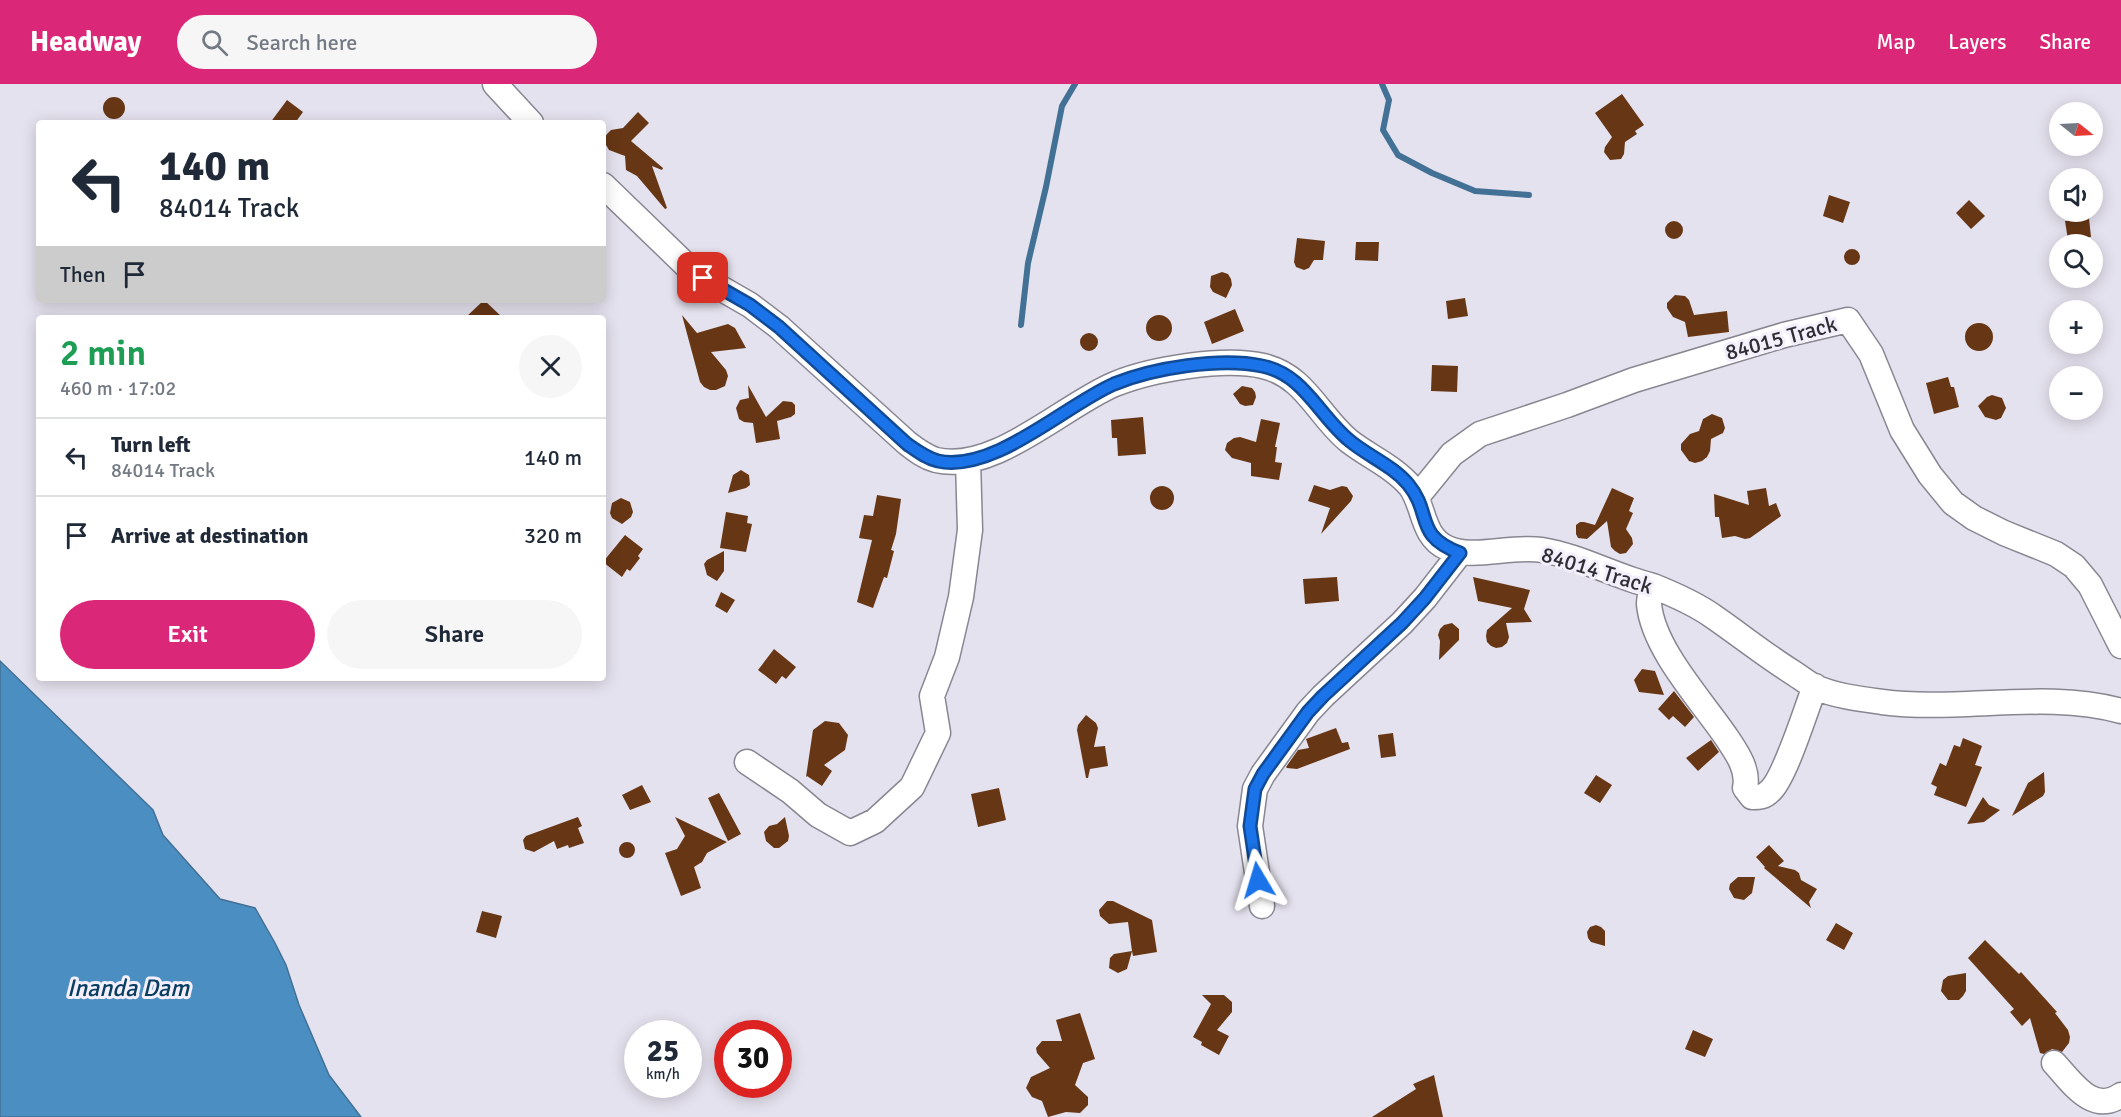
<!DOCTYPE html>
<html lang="en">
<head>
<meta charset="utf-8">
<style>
  body { margin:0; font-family:Signika,sans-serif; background:#f6f6f7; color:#1f2937; height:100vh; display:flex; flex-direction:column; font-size:22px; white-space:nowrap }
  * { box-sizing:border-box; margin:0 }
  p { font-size:20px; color:#747a83 }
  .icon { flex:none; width:33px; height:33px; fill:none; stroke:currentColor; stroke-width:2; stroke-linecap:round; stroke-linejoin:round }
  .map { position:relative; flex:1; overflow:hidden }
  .drawer { position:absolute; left:36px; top:231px; width:570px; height:366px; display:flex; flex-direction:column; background:#fff; border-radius:6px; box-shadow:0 3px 15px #0003 }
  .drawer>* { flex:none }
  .banner { position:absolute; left:36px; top:36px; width:570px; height:183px; border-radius:6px; box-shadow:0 3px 15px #0003; background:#fff; color:#1f2937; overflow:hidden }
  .needle { width:39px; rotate:108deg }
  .tools { position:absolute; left:2049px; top:18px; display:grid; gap:12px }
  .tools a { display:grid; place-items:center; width:54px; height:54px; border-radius:50%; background:#fff; box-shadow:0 3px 15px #0003; font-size:30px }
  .speed { position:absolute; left:624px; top:936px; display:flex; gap:12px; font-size:30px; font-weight:700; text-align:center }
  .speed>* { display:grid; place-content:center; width:78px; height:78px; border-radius:50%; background:#fff; box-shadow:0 3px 15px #0003; line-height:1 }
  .speed small { font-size:15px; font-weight:400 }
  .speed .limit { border:9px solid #d22; background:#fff; color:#111 }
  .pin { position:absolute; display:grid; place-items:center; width:51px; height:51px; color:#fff; margin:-26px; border-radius:12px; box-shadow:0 3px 9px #0006 }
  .me { position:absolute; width:66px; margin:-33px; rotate:353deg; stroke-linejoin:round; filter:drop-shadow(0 0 4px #0008) }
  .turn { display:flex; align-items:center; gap:21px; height:126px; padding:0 24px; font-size:27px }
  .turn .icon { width:78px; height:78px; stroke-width:2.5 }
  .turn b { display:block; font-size:42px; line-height:51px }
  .then { display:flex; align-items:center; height:57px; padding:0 24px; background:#0003; gap:12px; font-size:22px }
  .round { display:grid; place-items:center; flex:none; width:63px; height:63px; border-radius:32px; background:#f6f6f7 }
  .head { display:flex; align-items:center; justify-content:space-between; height:102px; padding:0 24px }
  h1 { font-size:36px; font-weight:600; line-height:45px; color:#1e9e55 }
  .primary-button { display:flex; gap:12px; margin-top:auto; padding:12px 24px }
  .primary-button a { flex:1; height:69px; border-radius:36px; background:#db2777; color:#fff; font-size:24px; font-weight:600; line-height:69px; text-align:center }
  .primary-button a+a { background:#f6f6f7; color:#1f2937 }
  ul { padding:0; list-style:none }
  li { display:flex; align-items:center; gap:18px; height:78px; padding:0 24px; border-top:2px solid #e0e1e3 }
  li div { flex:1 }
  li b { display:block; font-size:22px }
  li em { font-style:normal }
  header { display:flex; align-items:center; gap:36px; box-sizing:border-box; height:84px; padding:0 30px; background:#db2777; color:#fff }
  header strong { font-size:28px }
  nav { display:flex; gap:33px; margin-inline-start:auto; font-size:21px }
  .search { width:420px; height:54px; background:#f6f6f7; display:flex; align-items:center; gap:15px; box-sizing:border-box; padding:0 21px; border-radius:33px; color:#747a83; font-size:22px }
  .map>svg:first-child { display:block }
  .water { fill:#4b8ec1; stroke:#437196; stroke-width:1.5 }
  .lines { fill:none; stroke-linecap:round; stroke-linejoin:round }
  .stream { stroke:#437196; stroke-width:6 }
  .building { fill:#673715 }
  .street-casing { stroke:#898692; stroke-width:27 }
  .street { stroke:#fff; stroke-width:24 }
  .route-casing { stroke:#114b97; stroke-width:15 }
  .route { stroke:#1a73e8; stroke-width:10 }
  .labels { text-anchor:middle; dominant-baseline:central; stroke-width:6; stroke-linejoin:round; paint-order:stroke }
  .street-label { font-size:22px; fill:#2f2e33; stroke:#f3effd }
  .water-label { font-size:24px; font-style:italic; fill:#093e61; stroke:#f3effd }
</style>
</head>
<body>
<header>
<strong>Headway</strong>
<div class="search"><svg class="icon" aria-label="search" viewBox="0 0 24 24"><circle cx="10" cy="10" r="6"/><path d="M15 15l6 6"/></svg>Search here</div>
<nav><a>Map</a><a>Layers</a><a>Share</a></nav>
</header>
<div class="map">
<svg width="2121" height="1033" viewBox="0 0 2121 1033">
  <rect width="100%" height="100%" fill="#e5e2ef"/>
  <path class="water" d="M 0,577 L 153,726 L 163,751 L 220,815 L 255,824 L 275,859 L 286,881 L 299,921 L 329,991 L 361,1033 L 0,1033 Z"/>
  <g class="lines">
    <path class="stream" d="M 1382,0 L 1389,16 L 1383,46 L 1398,71 L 1432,89 L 1475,107 L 1529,111
      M 1021,241 L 1028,179 L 1046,103 L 1062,22 L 1075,0"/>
  </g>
  <path class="building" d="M 1622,10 L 1644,41 L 1635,47 L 1637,50 L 1625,58 L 1624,70 L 1621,75 L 1610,76 L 1604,68 L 1605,63 L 1612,53 L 1595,29 Z
    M103 24a11 11 0 1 1 22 0a11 11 0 1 1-22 0Z
    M 287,16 L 303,28 L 295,39 L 270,39 Z
    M 638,28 L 649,39 L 631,57 L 663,84 L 662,86 L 652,82 L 667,124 L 665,125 L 637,92 L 626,86 L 625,72 L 609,66 L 606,61 L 604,55 L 607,50 L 611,46 L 623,44 Z
    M 1829,111 L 1850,118 L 1843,139 L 1823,132 Z
    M 1969,116 L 1985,132 L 1971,145 L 1956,129 Z
    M 2089,134 L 2091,153 L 2068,156 L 2065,137 Z
    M1665 146a9 9 0 1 1 18 0a9 9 0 1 1-18 0Z
    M 1297,154 L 1325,157 L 1323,176 L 1314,176 L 1309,184 L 1304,186 L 1296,183 L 1294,178 Z
    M 1356,158 L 1379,158 L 1378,177 L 1355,176 Z
    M1844 173a8 8 0 1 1 16 0a8 8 0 1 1-16 0Z
    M 1222,188 L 1228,190 L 1231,195 L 1232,201 L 1226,214 L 1213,208 L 1210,203 L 1211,192 Z
    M 1675,211 L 1685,212 L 1689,216 L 1694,231 L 1727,227 L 1729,248 L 1688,253 L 1685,238 L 1673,233 L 1667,224 L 1667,219 Z
    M 1465,214 L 1468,232 L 1448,235 L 1446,217 Z
    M 484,216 L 503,234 L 465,234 Z
    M 1235,225 L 1244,247 L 1212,260 L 1204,238 Z
    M1146 244a13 13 0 1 1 26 0a13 13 0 1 1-26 0Z
    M 682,231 L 697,249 L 728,240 L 735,244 L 746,264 L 711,268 L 726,286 L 728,292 L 725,302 L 716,306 L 710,306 L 704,303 L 700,298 Z
    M1965 253a14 14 0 1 1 28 0a14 14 0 1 1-28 0Z
    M1080 258a9 9 0 1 1 18 0a9 9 0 1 1-18 0Z
    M 1432,281 L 1458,282 L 1457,308 L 1431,307 Z
    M 1948,293 L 1951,303 L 1954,303 L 1959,323 L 1934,330 L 1926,299 Z
    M 748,301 L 766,333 L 783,317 L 792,318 L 795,321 L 795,330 L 791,333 L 777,337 L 780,355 L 756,359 L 753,339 L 744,338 L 739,335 L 736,324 L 740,316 L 749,314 Z
    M 1242,302 L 1252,304 L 1255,308 L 1256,313 L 1253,321 L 1245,322 L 1240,320 L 1233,310 Z
    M 1992,311 L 2002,314 L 2006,324 L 2001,334 L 1996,336 L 1985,333 L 1978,322 L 1987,313 Z
    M 1712,330 L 1722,334 L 1725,344 L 1723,349 L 1711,355 L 1710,367 L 1707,373 L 1702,377 L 1695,379 L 1689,377 L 1681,366 L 1681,360 L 1690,350 L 1699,347 L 1703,335 Z
    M 1143,333 L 1146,370 L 1118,372 L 1117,354 L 1112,354 L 1111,336 Z
    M 1261,335 L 1280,339 L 1275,363 L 1277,363 L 1275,378 L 1282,379 L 1279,396 L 1251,392 L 1251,379 L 1232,374 L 1225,366 L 1227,359 L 1234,354 L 1240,353 L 1256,358 Z
    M 741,386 L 749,391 L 750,401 L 746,404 L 728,409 L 733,391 Z
    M 1314,401 L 1330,406 L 1342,402 L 1347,403 L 1353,412 L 1351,417 L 1321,450 L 1330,424 L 1308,417 Z
    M1150 414a12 12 0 1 1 24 0a12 12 0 1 1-24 0Z
    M 1612,404 L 1634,414 L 1629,427 L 1633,429 L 1626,445 L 1632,454 L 1633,460 L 1626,469 L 1620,470 L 1615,467 L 1611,463 L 1607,437 L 1587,455 L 1578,454 L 1576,450 L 1576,441 L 1580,438 L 1584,438 L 1595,441 Z
    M 1766,404 L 1769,422 L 1776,419 L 1781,432 L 1750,454 L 1745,455 L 1735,452 L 1722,454 L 1719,433 L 1715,433 L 1714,410 L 1749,421 L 1747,407 Z
    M 877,411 L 901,415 L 896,450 L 891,466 L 894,467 L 887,494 L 884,493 L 873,524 L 857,518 L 872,456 L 859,454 L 864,431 L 873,432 Z
    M 621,414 L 630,418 L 633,428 L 631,433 L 622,440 L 612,434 L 610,429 L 612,419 Z
    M 726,428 L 748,432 L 747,439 L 752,440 L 746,468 L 720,464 Z
    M 625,451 L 643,465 L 638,472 L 640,474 L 630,487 L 627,485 L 622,493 L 603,478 Z
    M 724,467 L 724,487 L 717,497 L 707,491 L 704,480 L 707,476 Z
    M 1337,493 L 1339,517 L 1305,520 L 1303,495 Z
    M 1473,493 L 1530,506 L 1524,525 L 1532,538 L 1506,539 L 1509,553 L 1507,559 L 1502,563 L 1496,564 L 1491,562 L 1487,558 L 1486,552 L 1487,546 L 1512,524 L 1478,517 Z
    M 721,508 L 735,516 L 727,529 L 715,522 Z
    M 1452,539 L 1459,545 L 1459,556 L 1439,576 L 1440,557 L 1438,551 L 1440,545 L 1444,541 Z
    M 774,565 L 796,583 L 786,595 L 782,592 L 776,600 L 758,586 Z
    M 1642,585 L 1655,587 L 1664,611 L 1639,608 L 1634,596 Z
    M 1674,607 L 1694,633 L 1685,643 L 1673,632 L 1669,636 L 1658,625 Z
    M 1086,631 L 1096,639 L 1098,644 L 1094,663 L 1105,662 L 1108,682 L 1090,685 L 1088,694 L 1086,694 L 1077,646 L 1078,641 Z
    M 825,637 L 839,639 L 848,651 L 845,666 L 824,681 L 832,687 L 822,702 L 807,692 L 806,693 L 813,646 Z
    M 1336,644 L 1342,659 L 1348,658 L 1350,665 L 1297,685 L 1287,684 L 1286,683 L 1298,666 L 1309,664 L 1306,655 Z
    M 1393,649 L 1396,672 L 1381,674 L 1378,651 Z
    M 1963,654 L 1982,662 L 1975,681 L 1982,683 L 1966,723 L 1934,711 L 1937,703 L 1931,700 L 1940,679 L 1946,682 L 1954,661 L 1960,663 Z
    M 1711,656 L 1719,668 L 1698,687 L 1686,674 Z
    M 2044,688 L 2045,708 L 2043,712 L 2012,732 L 2028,699 Z
    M 1596,691 L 1612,701 L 1600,719 L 1584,709 Z
    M 642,701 L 651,718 L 630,726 L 622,711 Z
    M 999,704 L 1006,736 L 978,743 L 971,710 Z
    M 719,709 L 741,750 L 728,757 L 708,714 Z
    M 1983,713 L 1989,721 L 2000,726 L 1984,738 L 1967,740 Z
    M 578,733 L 582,742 L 578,744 L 584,759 L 569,764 L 568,761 L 557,765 L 554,757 L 534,768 L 525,765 L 523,756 L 526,752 Z
    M 675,733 L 727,758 L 707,769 L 702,778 L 694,783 L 701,804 L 681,812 L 665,769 L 677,765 L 685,752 Z
    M 785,733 L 789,752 L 788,757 L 779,764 L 774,764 L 766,757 L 764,748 L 769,742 L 777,740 Z
    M619 766a8 8 0 1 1 16 0a8 8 0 1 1-16 0Z
    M 1769,761 L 1784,777 L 1778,782 L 1795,786 L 1799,789 L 1801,796 L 1817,805 L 1809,818 L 1811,824 L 1764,784 L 1765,783 L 1756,773 Z
    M 1738,793 L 1755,793 L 1752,809 L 1744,816 L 1734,814 L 1729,805 L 1730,800 Z
    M 1107,817 L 1113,817 L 1152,836 L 1157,868 L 1133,872 L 1132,867 L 1127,885 L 1118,889 L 1109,884 L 1110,874 L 1114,870 L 1132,867 L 1128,838 L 1109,840 L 1100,832 L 1099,826 Z
    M 482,827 L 502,832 L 496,854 L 476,848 Z
    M 1836,839 L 1853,849 L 1844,866 L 1826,856 Z
    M 1596,841 L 1601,843 L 1605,847 L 1605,862 L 1591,858 L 1588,854 L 1587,848 L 1590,843 Z
    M 1985,856 L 2019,890 L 2021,888 L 2057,928 L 2055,929 L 2068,946 L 2070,953 L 2069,959 L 2062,968 L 2052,965 L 2044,970 L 2040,969 L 2030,934 L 2022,942 L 2010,928 L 2014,925 L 1968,874 Z
    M 1966,889 L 1966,907 L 1963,912 L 1959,916 L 1948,916 L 1941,907 L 1943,896 L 1948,892 Z
    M 1202,911 L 1224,911 L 1232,918 L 1232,928 L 1217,946 L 1229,952 L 1219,971 L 1201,961 L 1202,958 L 1193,953 L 1211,920 Z
    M 1080,929 L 1095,975 L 1083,979 L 1075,1001 L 1088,1013 L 1088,1021 L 1080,1029 L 1066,1028 L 1048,1033 L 1042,1017 L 1032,1013 L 1026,1004 L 1031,993 L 1050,984 L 1037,969 L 1036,964 L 1042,957 L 1062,957 L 1056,936 Z
    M 1693,946 L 1713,955 L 1705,973 L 1685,965 Z
    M 1434,991 L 1443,1033 L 1372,1033 L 1416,1005 L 1413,1000 Z"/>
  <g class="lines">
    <g class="street-casing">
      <path id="street" d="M 495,0 L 531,39
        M 603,101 L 690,185 L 703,194 L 750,221 L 779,243 L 907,359 C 916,366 925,373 936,376 C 994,390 1064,321 1115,300 C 1152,285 1224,273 1263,282 C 1306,292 1318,332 1349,357 C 1368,372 1394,383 1410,402 C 1425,422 1421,452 1447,464 C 1472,476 1512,461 1542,466 C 1573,471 1603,486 1633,496 C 1639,498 1646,500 1653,502 C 1673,510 1696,520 1714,533 C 1740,551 1765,571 1792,588 C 1800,593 1807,599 1815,603 C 1835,612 1860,615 1882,618 C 1959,628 2046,606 2121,627
        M 1417,413 L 1452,370 L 1480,350 L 1567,321 L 1634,296 L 1784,251 L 1848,236 L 1871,270 L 1902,346 L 1930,391 L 1953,419 L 1974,434 L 2004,449 L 2056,470 L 2074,482 L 2090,501 L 2121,562
        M 1652,502 C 1651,508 1649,514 1649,520 C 1653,565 1702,617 1727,654 C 1737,669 1749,686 1745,704 L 1752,713 C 1760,713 1764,713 1770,707 C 1785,694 1806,625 1815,602
        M 747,678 L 790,707 L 818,731 L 850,749 L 875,737 L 912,703 L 938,649 L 932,612 L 947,573 L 961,513 L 970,446 L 968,377
        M 1262,822 L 1250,742 L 1255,705 L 1263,690 L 1308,628 L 1323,612 L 1402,539 L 1425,514 L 1460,469
        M 2054,979 C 2072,998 2092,1031 2121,1011"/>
    </g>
    <use href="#street" class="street"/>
  </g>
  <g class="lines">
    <g class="route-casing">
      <path id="route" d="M 703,194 L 750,221 L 779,243 L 907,360 C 917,367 926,374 938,377 C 994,389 1064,322 1114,300 C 1153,284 1221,273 1262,282 C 1304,290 1319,332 1350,357 C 1368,372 1393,382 1408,400 C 1433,430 1413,451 1460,469 L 1425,514 L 1402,539 L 1323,612 L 1308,628 L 1263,690 L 1255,705 L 1250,742 L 1258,796"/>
    </g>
    <use href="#route" class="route"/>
  </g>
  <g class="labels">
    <g class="street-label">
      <text transform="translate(1781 254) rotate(-15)">84015 Track</text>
      <text transform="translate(1597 486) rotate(17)">84014 Track</text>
    </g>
    <g class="water-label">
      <text x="128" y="904">Inanda Dam</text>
    </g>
  </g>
</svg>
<div class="tools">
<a><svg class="needle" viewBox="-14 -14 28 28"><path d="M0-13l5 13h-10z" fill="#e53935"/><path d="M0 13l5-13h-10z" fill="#747a83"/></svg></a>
<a><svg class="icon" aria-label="sound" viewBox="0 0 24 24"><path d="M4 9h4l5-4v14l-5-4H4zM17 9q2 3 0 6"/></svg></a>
<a><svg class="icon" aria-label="search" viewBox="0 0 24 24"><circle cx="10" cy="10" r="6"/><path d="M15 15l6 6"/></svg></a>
<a>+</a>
<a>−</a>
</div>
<div class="speed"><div>25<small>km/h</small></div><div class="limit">30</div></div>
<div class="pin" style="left:703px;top:194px;background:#d93025"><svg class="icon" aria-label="arrive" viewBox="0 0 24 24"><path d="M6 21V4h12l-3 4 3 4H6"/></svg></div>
<svg class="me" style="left:1258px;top:796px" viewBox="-20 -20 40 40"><path d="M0-17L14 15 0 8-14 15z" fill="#1a73e8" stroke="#fff" stroke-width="4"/></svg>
<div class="banner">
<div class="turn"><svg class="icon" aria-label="left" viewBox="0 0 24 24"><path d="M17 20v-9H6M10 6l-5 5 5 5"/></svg><div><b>140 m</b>84014 Track</div></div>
<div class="then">Then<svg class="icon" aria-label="arrive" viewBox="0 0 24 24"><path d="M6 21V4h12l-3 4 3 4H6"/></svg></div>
</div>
<section class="drawer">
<div class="head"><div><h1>2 min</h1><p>460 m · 17:02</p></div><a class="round"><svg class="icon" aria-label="close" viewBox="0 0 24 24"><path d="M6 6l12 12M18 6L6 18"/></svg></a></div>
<ul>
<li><svg class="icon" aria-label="left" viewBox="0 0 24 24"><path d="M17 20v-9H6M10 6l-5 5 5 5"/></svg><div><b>Turn left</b><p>84014 Track</p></div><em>140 m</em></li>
<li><svg class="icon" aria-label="arrive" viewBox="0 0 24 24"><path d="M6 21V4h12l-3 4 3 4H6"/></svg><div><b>Arrive at destination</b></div><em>320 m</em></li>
</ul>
<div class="primary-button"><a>Exit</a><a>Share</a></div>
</section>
</div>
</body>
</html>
